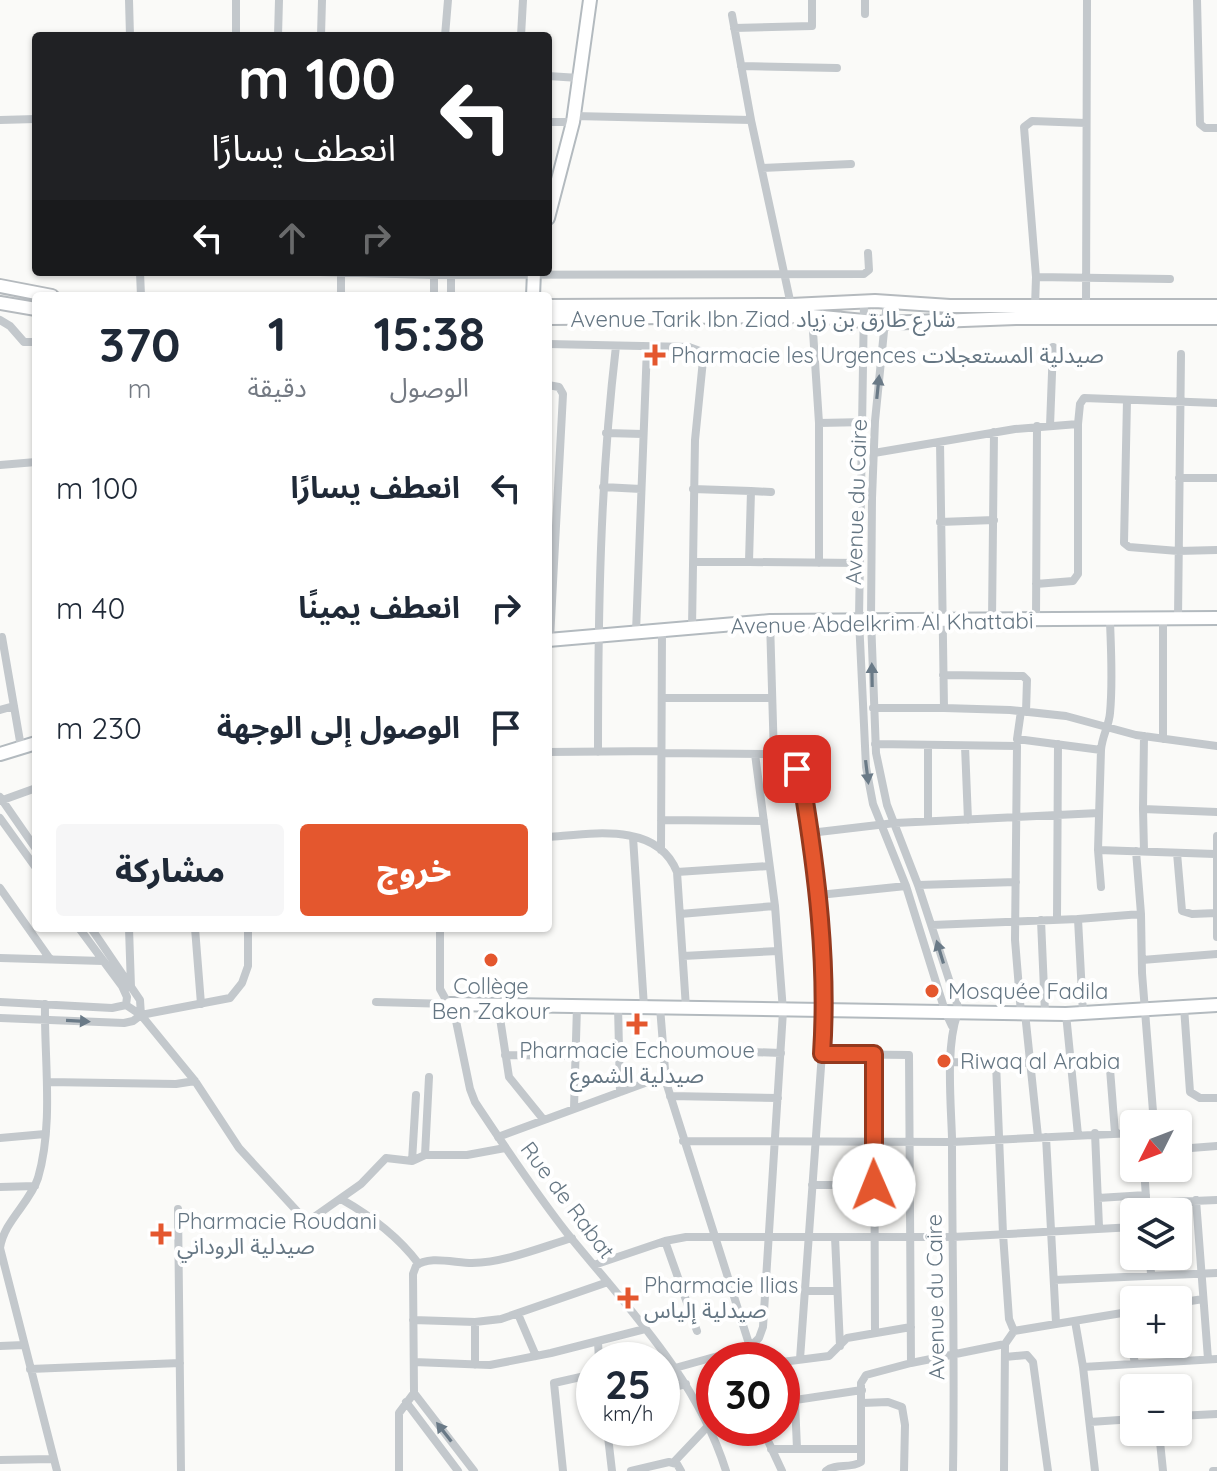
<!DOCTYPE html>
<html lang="ar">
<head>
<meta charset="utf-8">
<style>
  body { margin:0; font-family:Quicksand,"Noto Sans Arabic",sans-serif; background:#f6f6f7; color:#1f2937; direction:rtl; height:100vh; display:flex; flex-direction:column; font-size:30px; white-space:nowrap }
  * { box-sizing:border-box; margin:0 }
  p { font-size:26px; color:#747a83 }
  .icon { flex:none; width:44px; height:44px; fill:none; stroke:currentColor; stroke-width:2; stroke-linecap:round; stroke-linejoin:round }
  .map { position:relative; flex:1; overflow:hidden; direction:ltr }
  .drawer { position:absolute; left:32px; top:292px; width:520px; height:640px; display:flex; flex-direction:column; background:#fff; border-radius:8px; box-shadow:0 2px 6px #0004; direction:rtl }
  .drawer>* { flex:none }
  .guide { position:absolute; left:32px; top:32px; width:520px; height:244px; border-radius:8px; box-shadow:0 2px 6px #0004; direction:rtl; background:#202124; color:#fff; overflow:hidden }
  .needle { width:52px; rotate:228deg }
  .controls { position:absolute; left:1120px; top:1110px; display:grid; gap:16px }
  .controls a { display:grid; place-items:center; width:72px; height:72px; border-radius:8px; background:#fff; box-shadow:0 2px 6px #0004; font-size:40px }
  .speed { position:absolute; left:576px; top:1342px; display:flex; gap:16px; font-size:40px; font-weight:700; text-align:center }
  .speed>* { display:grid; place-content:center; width:104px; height:104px; border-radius:50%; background:#fff; box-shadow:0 2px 6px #0004; line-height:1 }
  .speed small { font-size:20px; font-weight:400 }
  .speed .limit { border:12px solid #d22; background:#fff; color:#111 }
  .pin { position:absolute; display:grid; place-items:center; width:68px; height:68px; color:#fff; margin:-34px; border-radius:16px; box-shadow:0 4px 12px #0006 }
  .me { position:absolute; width:88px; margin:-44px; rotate:359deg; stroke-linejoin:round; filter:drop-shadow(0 0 6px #0008) }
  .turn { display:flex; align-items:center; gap:28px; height:168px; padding:0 24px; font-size:36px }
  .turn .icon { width:104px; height:104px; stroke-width:2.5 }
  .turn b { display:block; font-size:56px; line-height:68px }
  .lanes { display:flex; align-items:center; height:76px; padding:0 24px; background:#0003; justify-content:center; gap:40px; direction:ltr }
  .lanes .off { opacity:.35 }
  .eta { display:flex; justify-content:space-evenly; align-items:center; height:136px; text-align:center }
  .eta b { font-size:48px; font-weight:800; line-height:56px }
  .cta { display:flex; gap:16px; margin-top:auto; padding:16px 24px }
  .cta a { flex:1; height:92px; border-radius:8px; background:#e4572e; color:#fff; font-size:32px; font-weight:800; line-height:92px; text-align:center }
  .cta a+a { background:#f6f6f7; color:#1f2937 }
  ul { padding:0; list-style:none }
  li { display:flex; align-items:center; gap:24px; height:120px; padding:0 24px }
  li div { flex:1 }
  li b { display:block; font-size:30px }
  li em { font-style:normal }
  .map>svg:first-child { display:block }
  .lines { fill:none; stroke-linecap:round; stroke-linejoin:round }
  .secondary-casing { stroke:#b3babf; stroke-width:16 }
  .primary-casing { stroke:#b5babe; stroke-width:16 }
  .street { stroke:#c3c8cc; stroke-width:8 }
  .secondary { stroke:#fff; stroke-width:12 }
  .primary { stroke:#fff; stroke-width:12 }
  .oneway { fill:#6a7a87 }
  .route-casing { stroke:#94391e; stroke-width:20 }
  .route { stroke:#e4572e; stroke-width:14 }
  .poi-dot { fill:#e4572e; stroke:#fff; stroke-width:3 }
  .labels { text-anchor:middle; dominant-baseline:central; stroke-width:8; stroke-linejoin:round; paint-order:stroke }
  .street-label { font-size:22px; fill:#657683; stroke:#fff }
  .poi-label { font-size:22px; fill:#657683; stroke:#fff; text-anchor:start }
</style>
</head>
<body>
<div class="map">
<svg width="1217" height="1471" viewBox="0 0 1217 1471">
  <rect width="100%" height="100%" fill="#fafaf8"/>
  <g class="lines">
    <g class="secondary-casing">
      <path id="secondary" d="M 548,218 L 573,122 L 590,0
        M 533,296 L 534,272
        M 548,640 L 770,621 L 1217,618
        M 0,754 L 36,743
        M 450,1004 L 1066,1014 L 1217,1005"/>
    </g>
    <g class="primary-casing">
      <path id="primary" d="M 0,286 L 52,296
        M 0,303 L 36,309
        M 548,306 L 791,305 L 875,301 L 950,306 L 1217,306
        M 548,318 L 812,316 L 885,323 L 1016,318 L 1217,318"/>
    </g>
    <path class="street" d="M 129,0 L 130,36
      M 236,0 L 236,36
      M 865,0 L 865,14
      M 1197,0 L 1200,124 L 1205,128 L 1217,128
      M 732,15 L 751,120
      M 734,28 L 812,26 L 812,0
      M 278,36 L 279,0
      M 321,36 L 322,0
      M 445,36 L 448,0
      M 521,36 L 523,0
      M 741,66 L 837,68
      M 548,76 L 579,78
      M 574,116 L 751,120 L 791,305
      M 0,120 L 36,119
      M 548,122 L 573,122
      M 762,168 L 851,164
      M 140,272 L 141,296
      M 320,272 L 434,275 L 864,274 L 869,270 L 868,253
      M 341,272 L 341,296
      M 1036,277 L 1170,279
      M 434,296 L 434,273
      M 451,296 L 451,272
      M 887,301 L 875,421 L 872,498 L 871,619 L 876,753 L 887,805 L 918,885 L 959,1010 C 945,1042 951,1103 952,1138 C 952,1249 955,1360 953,1471
      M 864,302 L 859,619 L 866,767 L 873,804 L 906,886 L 945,1011 L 952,1026
      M 1035,307 L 1036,277 L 1024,127 L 1032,121 L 1086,123
      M 1086,308 L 1087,0
      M 812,316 L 819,423 L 819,563
      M 0,320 L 10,326 L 24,342 L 36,342
      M 548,344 L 689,347 L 700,351 L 703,360 L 695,440 L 692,628
      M 548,385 L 559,387 L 563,394 L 550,639
      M 1127,400 L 1124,543 L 1129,547 L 1178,551 L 1217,550
      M 819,423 L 866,422
      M 1078,424 L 1080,404 L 1084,398 L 1217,403
      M 1050,426 L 1053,347
      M 606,433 L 643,434
      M 940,442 L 944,708 L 1010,710 L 1066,716 L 1136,735 L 1217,746
      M 874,453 L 1015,429 L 1078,424 L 1078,574 L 1073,581 L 1036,584
      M 0,465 L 36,462
      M 1179,478 L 1217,478
      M 603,487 L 641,489
      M 751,491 L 771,492
      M 940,522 L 994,520
      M 693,562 L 749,562 L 751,491 L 693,489
      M 749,562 L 859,563
      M 1178,619 L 1181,354
      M 992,620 L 994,432
      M 1036,620 L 1037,426
      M 770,621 L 774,758 L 781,766 L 797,769 L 802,783 L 819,895 L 825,1011 L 800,1359
      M 1110,621 C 1111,651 1113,682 1110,713 C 1109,726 1102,736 1101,750 L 1098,850 L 1215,854
      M 636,632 L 647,347
      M 2,637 L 21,747
      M 943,675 L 1023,676 L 1027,680 L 1026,712
      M 662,698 L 771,698
      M 873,708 L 944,708
      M 0,710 L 14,706
      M 1021,711 L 1017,739 L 1101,750
      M 1144,736 L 1143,809 L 1217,812
      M 1163,739 L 1163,619
      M 875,744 L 1017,746 L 1015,940 L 1021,1013
      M 965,746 L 968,820
      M 548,752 L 661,751
      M 598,752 C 598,616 600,481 616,346
      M 661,753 L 774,754
      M 0,797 L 36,849
      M 0,801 L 36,788
      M 1143,809 L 1144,851
      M 0,818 L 36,868
      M 661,820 L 764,821
      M 928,821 L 928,745
      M 810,833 L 895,823 L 1099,813
      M 1217,836 L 1217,937
      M 548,837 C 590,834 657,821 677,872 L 686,1008
      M 633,837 L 644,1007
      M 661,850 L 662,631
      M 1098,850 L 1101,887
      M 1177,853 L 1182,911 L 1192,914 L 1217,913
      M 677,872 L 769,866
      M 918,885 L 1016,882
      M 0,888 L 50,959
      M 819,895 L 906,886
      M 680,914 L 775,906
      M 1141,914 L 1142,973 L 1154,1124
      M 1078,919 L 1141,914 L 1136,851
      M 1041,920 L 1045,1013
      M 1057,920 L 1058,744
      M 932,925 L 1078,919 L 1083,1013
      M 79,928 L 122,986 L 127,997 L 126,1005
      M 129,928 L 131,987
      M 195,928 L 201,1004
      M 440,928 L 440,989 L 455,1016 L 470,1089 L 475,1102 C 505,1147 534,1191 567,1233 C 627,1307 697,1378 726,1471
      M 683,956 L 778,951
      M 0,958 L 103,961
      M 1142,960 L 1217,954
      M 0,1002 L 112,1008 L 126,1005 L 141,1015 L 230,998 L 242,983 L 248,966 L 248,928
      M 376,1002 L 450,1004
      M 45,1004 C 44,1060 54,1123 38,1178 C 30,1203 4,1221 0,1248 L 57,1471
      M 498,1005 L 509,1077 L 543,1119
      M 618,1006 L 620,1092
      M 660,1007 L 666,1082 L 750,1347 L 675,1368
      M 1184,1007 L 1190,1092 L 1200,1098 L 1217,1098
      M 1025,1013 L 1038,1137
      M 1066,1014 L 1078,1135
      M 141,1015 L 195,1081 L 239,1148 L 307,1222 L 361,1184 L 386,1158 L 412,1161 L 425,1155 L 467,1155 L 505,1148
      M 0,1018 L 124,1023 L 133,1021 L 141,1015 L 140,1000 L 91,928
      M 663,1049 L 781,1053
      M 822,1054 L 909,1055 L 911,1363
      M 874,1054 L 875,1333
      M 505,1055 L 576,1056
      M 952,1062 L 1030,1063
      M 996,1063 L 1003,1234 L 1009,1319 L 1014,1331 L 1005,1344 L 1004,1471
      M 1110,1069 L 1115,1133
      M 47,1082 L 176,1084 L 195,1081
      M 670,1096 L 778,1098
      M 574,1108 L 577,1006
      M 1095,1133 L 1099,1227
      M 498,1137 L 664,1076
      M 1046,1137 L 1056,1323
      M 0,1138 L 45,1134
      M 683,1141 L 952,1142 L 1134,1133
      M 1178,1149 L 1217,1146
      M 425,1155 L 429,1077
      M 412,1161 L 416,1095
      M 1144,1168 L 1147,1212
      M 812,1185 L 874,1185
      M 0,1187 L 35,1186
      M 1098,1198 L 1146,1195
      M 341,1199 C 371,1216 397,1235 418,1263
      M 1196,1200 L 1208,1359
      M 1146,1203 L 1217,1200
      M 178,1209 L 181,1471
      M 835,1237 L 840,1346
      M 665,1241 L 697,1331
      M 1150,1256 L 1151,1275
      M 594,1265 L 665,1241 L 686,1237 L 953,1237 L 1134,1227
      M 1054,1280 L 1217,1273
      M 805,1291 L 837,1291
      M 1178,1303 L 1203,1299
      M 1126,1313 L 1135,1364
      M 518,1314 L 536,1356
      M 413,1320 L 475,1322 L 501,1319 L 608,1282
      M 1075,1321 L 1083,1367 L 1095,1471
      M 1014,1331 L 1134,1311
      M 598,1342 L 599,1360
      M 0,1346 L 24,1345
      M 1005,1357 L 1027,1355 L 1033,1362 L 1048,1471
      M 749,1360 L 750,1347 L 759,1338 L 763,1327 L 783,1011 L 775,906 L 755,754
      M 414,1362 L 490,1365 L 551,1353 L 645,1329
      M 782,1362 L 829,1356 L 847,1338 L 911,1327
      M 475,1365 L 475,1322
      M 1083,1367 L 1217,1359
      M 30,1369 L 180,1363
      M 662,1390 L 686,1384
      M 414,1393 L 474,1471
      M 795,1401 L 797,1449
      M 406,1402 L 458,1471
      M 782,1402 L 862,1390
      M 862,1403 L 888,1402 L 902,1407 L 905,1425 L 904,1471
      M 1178,1416 L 1217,1414
      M 1090,1422 L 1134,1419
      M 607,1428 L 612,1471
      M 762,1428 L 782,1471
      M 1159,1432 L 1163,1471
      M 771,1449 L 861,1449
      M 0,1460 L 52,1459
      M 673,1463 L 709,1425
      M 399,1471 L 399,1413 L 414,1393 L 413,1274 L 416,1266 C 428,1255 455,1263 472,1263 C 506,1262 539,1248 572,1238
      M 563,1471 L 554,1383 L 594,1374
      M 631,1471 L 669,1462 L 677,1464 L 681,1471
      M 826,1471 C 835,1463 850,1469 861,1462 L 861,1383 L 866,1375 L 911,1363 L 1005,1344
      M 1213,1471 L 1217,1471"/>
    <use href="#secondary" class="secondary"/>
    <use href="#primary" class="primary"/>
  </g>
  <defs><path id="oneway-solid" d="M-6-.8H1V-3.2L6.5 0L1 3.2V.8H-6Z" transform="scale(2)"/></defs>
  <g class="oneway">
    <use href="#oneway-solid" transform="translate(878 387) rotate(-84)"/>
    <use href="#oneway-solid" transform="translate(872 675) rotate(-91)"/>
    <use href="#oneway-solid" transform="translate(867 772) rotate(83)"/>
    <use href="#oneway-solid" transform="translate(940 952) rotate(-107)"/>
    <use href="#oneway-solid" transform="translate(78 1021) rotate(3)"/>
    <use href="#oneway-solid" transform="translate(444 1432) rotate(-128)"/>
  </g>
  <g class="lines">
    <g class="route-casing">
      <path id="route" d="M 797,769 L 802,783 C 817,873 828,963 822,1054 L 874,1054 L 874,1185"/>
    </g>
    <use href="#route" class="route"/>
  </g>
  <g class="poi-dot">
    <path d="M651 343h8v8h8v8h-8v8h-8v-8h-8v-8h8z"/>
    <circle cx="491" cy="960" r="8"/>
    <circle cx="932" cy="991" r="8"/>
    <path d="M633 1012h8v8h8v8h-8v8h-8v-8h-8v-8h8z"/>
    <circle cx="944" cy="1061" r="8"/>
    <path d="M157 1222h8v8h8v8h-8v8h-8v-8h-8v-8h8z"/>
    <path d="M624 1286h8v8h8v8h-8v8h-8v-8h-8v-8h8z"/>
  </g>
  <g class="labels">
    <g class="street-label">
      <text x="763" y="319">Avenue Tarik Ibn Ziad شارع طارق بن زياد</text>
      <text transform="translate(856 502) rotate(-88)">Avenue du Caire</text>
      <text transform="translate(882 623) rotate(-1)">Avenue Abdelkrim Al Khattabi</text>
      <text transform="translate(568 1200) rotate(53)">Rue de Rabat</text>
      <text transform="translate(935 1297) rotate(-91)">Avenue du Caire</text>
    </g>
    <g class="poi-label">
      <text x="671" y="355">Pharmacie les Urgences صيدلية المستعجلات</text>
      <text x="491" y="986" text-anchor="middle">Collège<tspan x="491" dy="25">Ben Zakour</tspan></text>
      <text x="948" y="991">Mosquée Fadila</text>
      <text x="637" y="1050" text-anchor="middle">Pharmacie Echoumoue<tspan x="637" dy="25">صيدلية الشموع</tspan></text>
      <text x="960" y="1061">Riwaq al Arabia</text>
      <text x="177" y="1221">Pharmacie Roudani<tspan x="177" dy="25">صيدلية الروداني</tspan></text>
      <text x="644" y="1285">Pharmacie Ilias<tspan x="644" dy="25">صيدلية إلياس</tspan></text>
    </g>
  </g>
</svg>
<div class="controls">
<a><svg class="needle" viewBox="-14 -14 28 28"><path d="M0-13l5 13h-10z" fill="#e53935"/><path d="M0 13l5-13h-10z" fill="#747a83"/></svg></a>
<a><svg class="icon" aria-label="layers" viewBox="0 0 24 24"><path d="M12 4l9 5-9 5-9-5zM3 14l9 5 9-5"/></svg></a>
<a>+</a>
<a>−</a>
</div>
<div class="speed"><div>25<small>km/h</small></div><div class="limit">30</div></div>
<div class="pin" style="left:797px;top:769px;background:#d93025"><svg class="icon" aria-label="arrive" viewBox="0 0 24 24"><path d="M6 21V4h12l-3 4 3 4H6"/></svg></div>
<svg class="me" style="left:874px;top:1185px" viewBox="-20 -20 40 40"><circle r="19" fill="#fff"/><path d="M0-13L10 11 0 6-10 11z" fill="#e4572e"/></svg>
<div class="guide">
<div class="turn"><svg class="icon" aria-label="left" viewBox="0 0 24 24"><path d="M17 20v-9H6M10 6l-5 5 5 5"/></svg><div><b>100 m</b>انعطف يسارًا</div></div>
<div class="lanes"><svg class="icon" aria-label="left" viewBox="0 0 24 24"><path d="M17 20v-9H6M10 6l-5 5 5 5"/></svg><svg class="icon off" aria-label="ahead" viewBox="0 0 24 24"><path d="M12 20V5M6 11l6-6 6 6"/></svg><svg class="icon off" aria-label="right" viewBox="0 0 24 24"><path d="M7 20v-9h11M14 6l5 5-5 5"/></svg></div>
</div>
<section class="drawer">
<div class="eta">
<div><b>15:38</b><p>الوصول</p></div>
<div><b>1</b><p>دقيقة</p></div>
<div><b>370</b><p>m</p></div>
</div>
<ul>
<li><svg class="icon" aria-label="left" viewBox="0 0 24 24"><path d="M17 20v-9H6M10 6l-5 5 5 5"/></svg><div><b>انعطف يسارًا</b></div><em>100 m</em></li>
<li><svg class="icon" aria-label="right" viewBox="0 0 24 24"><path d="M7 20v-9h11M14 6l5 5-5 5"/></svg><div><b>انعطف يمينًا</b></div><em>40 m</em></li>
<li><svg class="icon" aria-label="arrive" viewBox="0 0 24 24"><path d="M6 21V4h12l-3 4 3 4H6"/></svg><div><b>الوصول إلى الوجهة</b></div><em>230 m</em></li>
</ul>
<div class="cta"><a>خروج</a><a>مشاركة</a></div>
</section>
</div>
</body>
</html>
